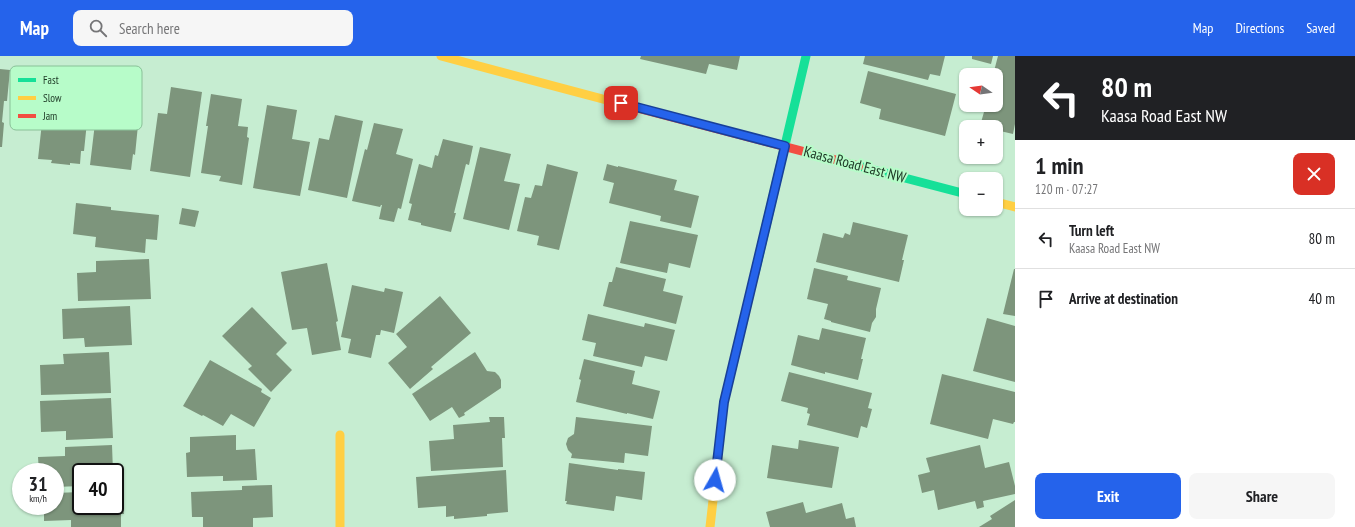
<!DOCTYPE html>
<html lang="en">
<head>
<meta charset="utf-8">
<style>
  body { margin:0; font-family:"PT Sans Narrow",sans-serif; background:#f6f6f6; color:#202124; height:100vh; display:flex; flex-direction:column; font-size:15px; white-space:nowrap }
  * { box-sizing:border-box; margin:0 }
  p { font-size:13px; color:#757577 }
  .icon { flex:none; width:22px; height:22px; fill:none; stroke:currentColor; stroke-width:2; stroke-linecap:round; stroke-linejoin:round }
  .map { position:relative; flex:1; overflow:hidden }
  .side { display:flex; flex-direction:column; background:#fff; width:340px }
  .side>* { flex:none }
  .top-card { background:#202124; color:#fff; overflow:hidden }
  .needle { width:26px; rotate:283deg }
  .tools { position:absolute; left:959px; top:12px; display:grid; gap:8px }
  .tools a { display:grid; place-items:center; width:44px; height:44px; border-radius:8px; background:#fff; box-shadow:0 1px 3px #0004; font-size:20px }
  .speed { position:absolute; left:12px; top:407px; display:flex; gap:8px; font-size:20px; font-weight:700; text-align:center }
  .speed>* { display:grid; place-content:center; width:52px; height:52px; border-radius:50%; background:#fff; box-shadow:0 1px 3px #0004; line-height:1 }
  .speed small { font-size:10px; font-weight:400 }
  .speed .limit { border:2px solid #111; border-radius:6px; background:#fff; color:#111 }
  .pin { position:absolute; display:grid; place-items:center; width:34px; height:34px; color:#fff; margin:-17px; border-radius:8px; box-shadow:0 2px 6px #0006 }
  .me { position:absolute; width:44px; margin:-22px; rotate:7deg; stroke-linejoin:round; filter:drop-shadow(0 0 3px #0008) }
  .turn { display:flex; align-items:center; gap:14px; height:84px; padding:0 20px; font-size:18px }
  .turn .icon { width:52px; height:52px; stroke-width:2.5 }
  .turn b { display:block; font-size:28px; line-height:34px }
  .round { display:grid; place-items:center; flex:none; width:42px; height:42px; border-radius:8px; background:#f6f6f6 }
  .head { display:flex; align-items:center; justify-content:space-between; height:68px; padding:0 20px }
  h1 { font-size:24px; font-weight:800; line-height:30px }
  .action { display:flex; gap:8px; margin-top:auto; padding:8px 20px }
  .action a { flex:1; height:46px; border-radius:8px; background:#2563eb; color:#fff; font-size:16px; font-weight:800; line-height:46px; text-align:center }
  .action a+a { background:#f6f6f6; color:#202124 }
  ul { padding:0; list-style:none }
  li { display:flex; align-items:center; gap:12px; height:60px; padding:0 20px; border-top:1px solid #e0e0e0 }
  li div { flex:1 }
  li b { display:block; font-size:15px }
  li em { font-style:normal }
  header { display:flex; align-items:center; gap:24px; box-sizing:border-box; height:56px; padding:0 20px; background:#2563eb; color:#fff }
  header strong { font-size:19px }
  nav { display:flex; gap:22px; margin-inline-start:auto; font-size:14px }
  .search { width:280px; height:36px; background:#f6f6f6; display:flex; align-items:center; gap:10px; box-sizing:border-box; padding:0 14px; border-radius:8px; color:#757577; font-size:15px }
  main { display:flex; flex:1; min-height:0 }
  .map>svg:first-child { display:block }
  .building { fill:#7d957c }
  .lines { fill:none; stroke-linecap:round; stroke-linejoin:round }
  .fast { stroke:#16e098; stroke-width:9 }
  .slow { stroke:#ffcf43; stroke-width:9 }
  .jam { stroke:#f24e42; stroke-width:9 }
  .route-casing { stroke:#184099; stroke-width:10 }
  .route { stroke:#2563eb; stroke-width:7 }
  .labels { text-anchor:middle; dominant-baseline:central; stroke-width:4; stroke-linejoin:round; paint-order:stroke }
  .street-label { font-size:15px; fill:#1d3825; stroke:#b7fcc9 }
  .key { fill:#b7fcc9; stroke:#89c198; stroke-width:1 }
  .key-label { font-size:11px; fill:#1d3825 }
</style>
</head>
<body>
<header>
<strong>Map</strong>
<div class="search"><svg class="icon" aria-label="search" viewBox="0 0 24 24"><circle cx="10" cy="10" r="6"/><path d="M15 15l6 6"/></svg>Search here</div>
<nav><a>Map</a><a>Directions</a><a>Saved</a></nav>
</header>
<main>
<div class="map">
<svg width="1015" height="471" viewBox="0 0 1015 471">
  <rect width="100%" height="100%" fill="#c6edd1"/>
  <path class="building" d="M 641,0 L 740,0 L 737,14 L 709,8 L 706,18 L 640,3 Z
    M 865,0 L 945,0 L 940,20 L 930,18 L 928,24 L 863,8 Z
    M 972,0 L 993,0 L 991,8 L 972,3 Z
    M 998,0 L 1015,0 L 1015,68 L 1013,78 L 996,74 L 996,71 L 980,70 L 986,49 L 996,49 L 996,19 L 993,19 Z
    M 0,13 L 10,14 L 7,45 L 4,45 L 2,66 L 4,67 L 2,91 L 0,91 Z
    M 868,15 L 956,38 L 945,80 L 879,63 L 881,53 L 860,47 Z
    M 60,19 L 89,22 L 88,26 L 91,27 L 84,95 L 81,95 L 80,108 L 70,107 L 70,109 L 51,107 L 52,104 L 38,103 L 44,48 L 59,49 L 61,28 L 59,28 Z
    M 98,24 L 127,27 L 124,45 L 127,45 L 125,58 L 139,59 L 135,99 L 133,98 L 131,114 L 90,109 L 98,42 L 96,42 Z
    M 171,31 L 202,36 L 190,121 L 150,115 L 158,57 L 167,58 Z
    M 211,38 L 242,43 L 238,70 L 248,71 L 247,81 L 249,82 L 242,129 L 219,125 L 221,120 L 201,117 L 208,70 L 206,70 Z
    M 267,49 L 297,54 L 292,83 L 310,86 L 300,140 L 253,132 Z
    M 335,59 L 363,65 L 347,142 L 308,134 L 319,82 L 329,84 Z
    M 374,67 L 403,73 L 396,98 L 413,103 L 401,153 L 398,152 L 394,166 L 379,163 L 382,149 L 381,149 L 380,151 L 352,145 L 365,93 L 367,94 Z
    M 443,83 L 473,90 L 469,109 L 466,108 L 454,157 L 456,157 L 451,176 L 421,169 L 421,167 L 408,164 L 412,148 L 409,147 L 419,108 L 432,112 L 435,99 L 438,100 Z
    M 480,91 L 511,98 L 504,125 L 520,128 L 509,174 L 463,163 Z
    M 547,108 L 578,116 L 559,194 L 537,189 L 539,180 L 517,175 L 525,141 L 531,142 L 535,129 L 542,130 Z
    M 607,108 L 618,111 L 618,110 L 677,124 L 674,134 L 699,140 L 691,172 L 660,165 L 661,160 L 609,147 L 614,127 L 603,124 Z
    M 76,147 L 111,151 L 111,154 L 159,159 L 157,184 L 146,183 L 145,197 L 95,191 L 96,181 L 73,178 Z
    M 182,152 L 199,155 L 195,171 L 179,168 Z
    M 630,165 L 698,179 L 690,212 L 669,207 L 667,217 L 620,207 Z
    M 853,166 L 908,179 L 902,204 L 904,204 L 899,226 L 816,206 L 823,177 L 843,182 L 845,177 L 850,179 Z
    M 149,203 L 151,243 L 78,245 L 77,217 L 96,216 L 96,205 Z
    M 327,207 L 338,265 L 336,266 L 341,294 L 312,299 L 307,272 L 292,274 L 281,216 Z
    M 616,211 L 666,223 L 663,235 L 683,240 L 676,268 L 603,250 L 609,226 L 612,226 Z
    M 814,212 L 848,220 L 847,224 L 881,232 L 876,253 L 876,261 L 872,267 L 870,276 L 831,266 L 831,265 L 824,263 L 828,248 L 807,243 Z
    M 1014,213 L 1015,213 L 1015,260 L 1003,258 Z
    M 352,229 L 384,236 L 385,232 L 403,236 L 394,277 L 381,274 L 380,279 L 376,279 L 371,302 L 348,297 L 351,283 L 341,281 Z
    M 440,240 L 471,277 L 431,311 L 433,313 L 410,333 L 388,307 L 407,291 L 396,278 Z
    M 130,250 L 132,289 L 85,291 L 84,282 L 63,283 L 62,253 Z
    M 252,251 L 287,287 L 276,298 L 292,314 L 271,336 L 248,313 L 252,310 L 222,280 Z
    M 588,258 L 644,271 L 645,267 L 675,274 L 667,305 L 645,300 L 642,311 L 593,300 L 596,287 L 582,284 Z
    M 987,262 L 1015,270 L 1015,326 L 973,315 Z
    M 822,272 L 866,282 L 861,303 L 863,303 L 858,324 L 825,316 L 825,318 L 791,309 L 798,279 L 819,284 Z
    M 109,296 L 111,337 L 41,339 L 40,309 L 64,308 L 63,298 Z
    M 475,296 L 487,315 L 495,316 L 499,320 L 501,324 L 501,332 L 464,357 L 465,359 L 459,362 L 452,351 L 430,365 L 412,338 Z
    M 584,303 L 635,315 L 632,328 L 660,335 L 653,363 L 627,357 L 627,358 L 576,346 L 581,324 L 579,323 Z
    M 210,304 L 262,333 L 261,336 L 271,342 L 254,371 L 231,358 L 223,370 L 203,359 L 202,360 L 183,350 Z
    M 789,316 L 872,337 L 868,352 L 872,353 L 867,372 L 861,370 L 858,382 L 807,369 L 810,358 L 807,357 L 808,352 L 781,345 Z
    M 942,318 L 1015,336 L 1015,366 L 1014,366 L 1013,368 L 993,363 L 988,383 L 930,368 Z
    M 111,342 L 113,382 L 66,384 L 66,375 L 41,376 L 40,345 Z
    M 489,361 L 504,361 L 505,382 L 502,382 L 503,411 L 431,415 L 429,385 L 454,383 L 453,369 L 490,366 Z
    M 576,361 L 652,370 L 648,400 L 625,397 L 624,407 L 571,402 L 572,398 L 568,394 L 566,388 L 568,382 L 574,378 Z
    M 236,379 L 236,394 L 255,393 L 257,424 L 223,425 L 223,420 L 187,421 L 186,397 L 190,396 L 190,381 Z
    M 799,384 L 839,391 L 832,432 L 767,422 L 772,389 L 798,393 Z
    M 112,389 L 113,416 L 81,416 L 81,430 L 55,431 L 55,416 L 39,416 L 38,401 L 65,400 L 65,391 Z
    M 980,389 L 985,412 L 1009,406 L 1015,430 L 1015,438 L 983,445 L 984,451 L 977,453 L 975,445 L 938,454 L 934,434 L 922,437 L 918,419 L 930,416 L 926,402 Z
    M 569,407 L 618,414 L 618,413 L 645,416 L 642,444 L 616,440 L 614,455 L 566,448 L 567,445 L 565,445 Z
    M 506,414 L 508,456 L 487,458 L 487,460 L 454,463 L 454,460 L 446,461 L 446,450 L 418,452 L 416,421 Z
    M 272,429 L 273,461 L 253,462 L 253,471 L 203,471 L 203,461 L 192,461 L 191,436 L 242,434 L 242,430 Z
    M 115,435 L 122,435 L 124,458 L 121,458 L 121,471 L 71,471 L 71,464 L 44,465 L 44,450 L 55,450 L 55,437 L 81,436 L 81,450 L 115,450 Z
    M 1015,444 L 1015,471 L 979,471 L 992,463 L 990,460 Z
    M 803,446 L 806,457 L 842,447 L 846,463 L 854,461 L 856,471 L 770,471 L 766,456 Z"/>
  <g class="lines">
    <path class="fast" d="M 859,110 L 966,138
      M 755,217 L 806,0"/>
    <path class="slow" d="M 441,0 L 614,46
      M 996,146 L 1015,151
      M 340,379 L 340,471
      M 710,471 L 724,346 L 755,217"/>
    <path class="jam" d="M 614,46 L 859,110"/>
  </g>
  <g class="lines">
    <g class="route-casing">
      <path id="route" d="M 621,47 L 785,90 L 724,346 L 715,424"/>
    </g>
    <use href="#route" class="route"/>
  </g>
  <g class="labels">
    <g class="street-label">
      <text transform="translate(855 108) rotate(15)">Kaasa Road East NW</text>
    </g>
  </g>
  <rect x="10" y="10" width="132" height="64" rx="6" class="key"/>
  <rect x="18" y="22" width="18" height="4" fill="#16e098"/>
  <rect x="18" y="40" width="18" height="4" fill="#ffcf43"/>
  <rect x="18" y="58" width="18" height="4" fill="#f24e42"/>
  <g class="key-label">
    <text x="43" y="28">Fast</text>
    <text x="43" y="46">Slow</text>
    <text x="43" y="64">Jam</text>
  </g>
</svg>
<div class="tools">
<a><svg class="needle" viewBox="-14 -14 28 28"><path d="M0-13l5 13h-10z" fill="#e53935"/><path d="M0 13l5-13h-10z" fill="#757577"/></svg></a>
<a>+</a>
<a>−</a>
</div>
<div class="speed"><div>31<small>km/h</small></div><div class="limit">40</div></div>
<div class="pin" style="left:621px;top:47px;background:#d93025"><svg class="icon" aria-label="arrive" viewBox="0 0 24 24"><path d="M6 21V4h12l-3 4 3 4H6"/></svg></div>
<svg class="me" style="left:715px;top:424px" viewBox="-20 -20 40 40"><circle r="19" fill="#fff"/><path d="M0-13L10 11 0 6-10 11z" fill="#2563eb"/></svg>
</div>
<section class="side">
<div class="top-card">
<div class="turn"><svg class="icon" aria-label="left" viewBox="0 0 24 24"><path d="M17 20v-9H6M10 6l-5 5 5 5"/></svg><div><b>80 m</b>Kaasa Road East NW</div></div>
</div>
<div class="head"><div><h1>1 min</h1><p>120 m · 07:27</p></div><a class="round" style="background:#d93025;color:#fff"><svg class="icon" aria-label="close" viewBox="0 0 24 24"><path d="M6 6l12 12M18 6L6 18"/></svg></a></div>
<ul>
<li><svg class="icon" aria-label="left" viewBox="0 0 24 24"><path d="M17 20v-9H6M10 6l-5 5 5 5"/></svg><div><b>Turn left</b><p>Kaasa Road East NW</p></div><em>80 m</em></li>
<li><svg class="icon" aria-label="arrive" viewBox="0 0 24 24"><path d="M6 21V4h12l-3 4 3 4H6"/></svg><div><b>Arrive at destination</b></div><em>40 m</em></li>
</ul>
<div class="action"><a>Exit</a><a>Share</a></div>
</section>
</main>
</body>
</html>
